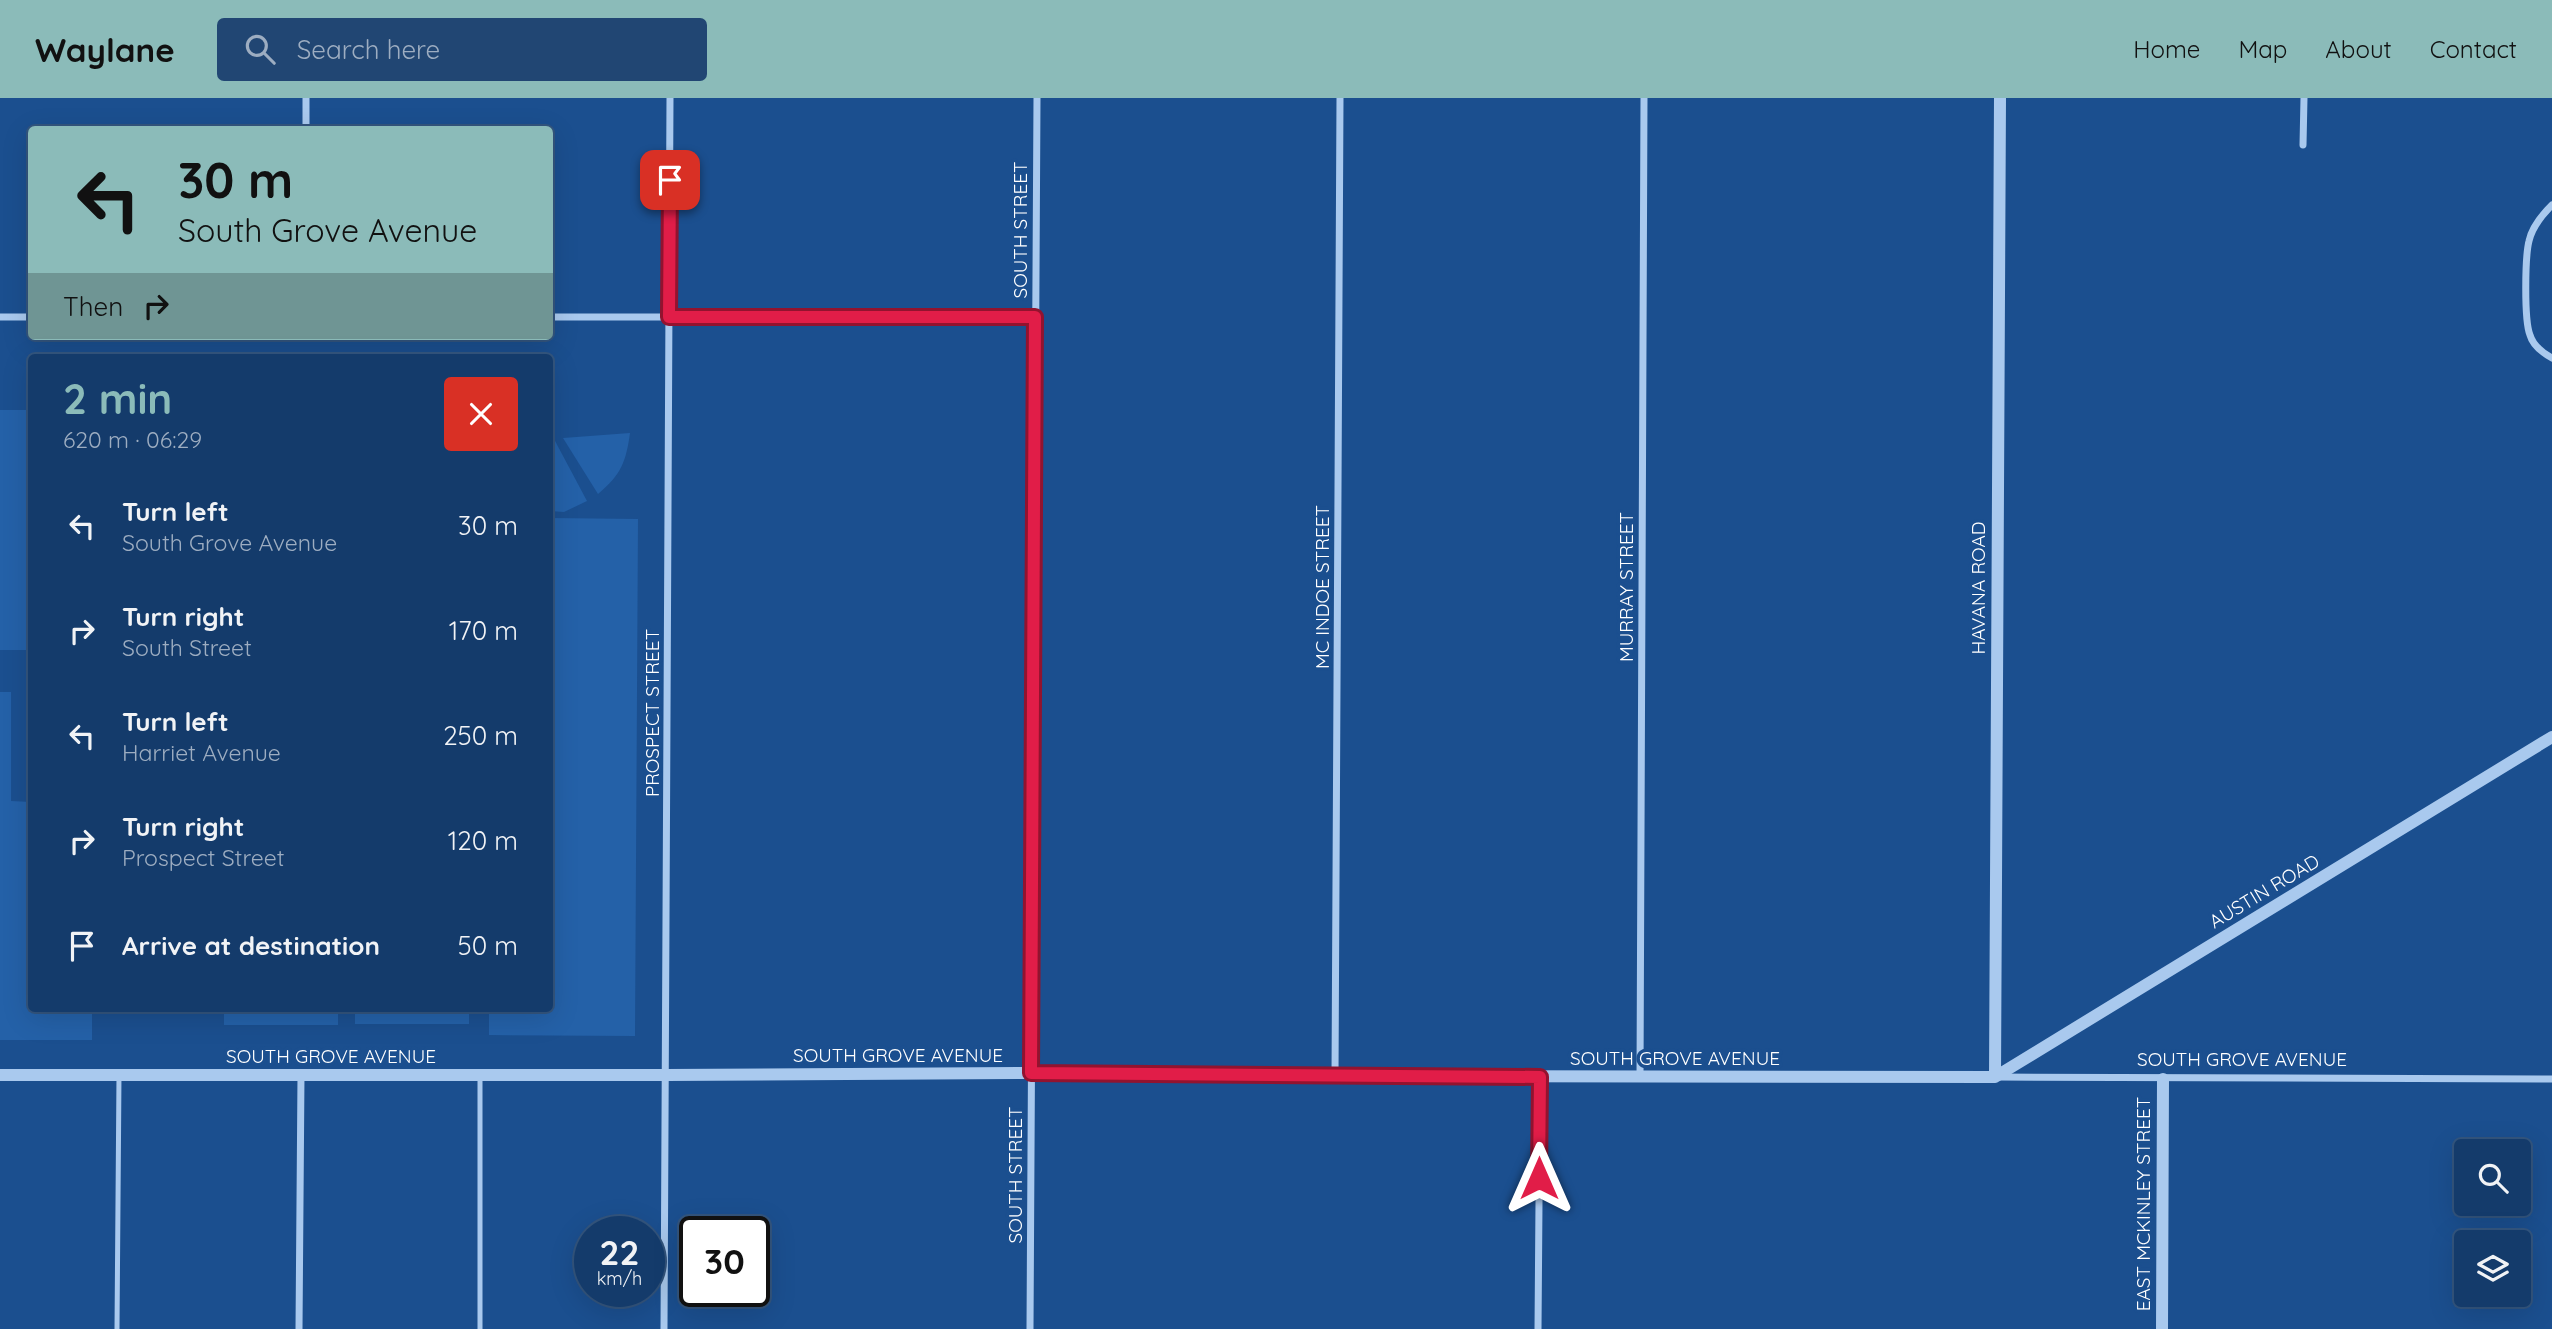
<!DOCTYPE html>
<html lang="en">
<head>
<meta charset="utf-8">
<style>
  body { margin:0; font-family:Quicksand,sans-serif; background:#214673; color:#f1f3f6; height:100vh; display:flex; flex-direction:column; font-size:26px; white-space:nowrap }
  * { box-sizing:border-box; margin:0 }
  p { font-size:23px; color:#9dadc1 }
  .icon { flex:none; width:38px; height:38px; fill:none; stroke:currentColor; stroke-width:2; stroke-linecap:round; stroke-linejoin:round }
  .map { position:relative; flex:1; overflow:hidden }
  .side { position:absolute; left:28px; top:256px; width:525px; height:658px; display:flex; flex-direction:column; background:#143b6b; border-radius:7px; box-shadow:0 7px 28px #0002,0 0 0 2px #33557e }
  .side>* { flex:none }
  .hud { position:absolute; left:28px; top:28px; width:525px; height:214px; border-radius:7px; box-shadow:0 7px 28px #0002,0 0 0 2px #33557e; background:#8bbbb9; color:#111; overflow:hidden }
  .fabs { position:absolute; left:2454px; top:1041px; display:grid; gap:14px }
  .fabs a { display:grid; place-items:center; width:77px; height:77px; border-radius:7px; background:#143b6b; box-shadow:0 7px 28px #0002,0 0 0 2px #33557e; font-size:35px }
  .speed { position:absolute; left:574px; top:1118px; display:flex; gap:14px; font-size:35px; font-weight:700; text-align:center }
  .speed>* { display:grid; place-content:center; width:91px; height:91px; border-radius:50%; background:#143b6b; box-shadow:0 7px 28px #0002,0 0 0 2px #33557e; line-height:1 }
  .speed small { font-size:18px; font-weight:400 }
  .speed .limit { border:4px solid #111; border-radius:10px; background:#fff; color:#111 }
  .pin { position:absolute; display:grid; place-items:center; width:60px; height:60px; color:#fff; margin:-30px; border-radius:14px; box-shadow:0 4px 10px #0006 }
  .me { position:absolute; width:77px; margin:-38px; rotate:0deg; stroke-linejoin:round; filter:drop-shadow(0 0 5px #0008) }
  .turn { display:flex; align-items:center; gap:24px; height:147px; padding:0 35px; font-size:32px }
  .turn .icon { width:91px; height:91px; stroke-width:2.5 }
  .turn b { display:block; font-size:49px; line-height:60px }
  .then { display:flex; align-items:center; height:66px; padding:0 35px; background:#0003; gap:14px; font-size:26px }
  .round { display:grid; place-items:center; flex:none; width:74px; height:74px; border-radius:7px; background:#214673 }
  .head { display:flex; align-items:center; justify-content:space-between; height:119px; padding:0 35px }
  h1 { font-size:42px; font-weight:800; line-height:52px; color:#8bbbb9 }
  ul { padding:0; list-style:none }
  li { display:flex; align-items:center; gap:21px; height:105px; padding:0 35px }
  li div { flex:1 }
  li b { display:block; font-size:26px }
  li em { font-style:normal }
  header { display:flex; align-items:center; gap:42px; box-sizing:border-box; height:98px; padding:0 35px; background:#8bbbb9; color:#111 }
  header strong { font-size:33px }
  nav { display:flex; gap:38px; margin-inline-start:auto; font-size:24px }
  .search { width:490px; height:63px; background:#214673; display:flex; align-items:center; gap:18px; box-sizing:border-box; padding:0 24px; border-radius:7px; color:#9dadc1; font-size:26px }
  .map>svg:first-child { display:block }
  .green { fill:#2461a8 }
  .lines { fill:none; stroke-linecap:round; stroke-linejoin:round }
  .service { stroke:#a9c9ee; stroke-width:5 }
  .minor { stroke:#a9c9ee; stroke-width:7 }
  .tertiary { stroke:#a9c9ee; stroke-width:12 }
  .route-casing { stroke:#92132f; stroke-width:18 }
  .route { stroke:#e11d48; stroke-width:12 }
  .labels { text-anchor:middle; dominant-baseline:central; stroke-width:7; stroke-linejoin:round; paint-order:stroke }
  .street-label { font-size:19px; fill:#fff; stroke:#1b4f8f }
</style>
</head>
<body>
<header>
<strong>Waylane</strong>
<div class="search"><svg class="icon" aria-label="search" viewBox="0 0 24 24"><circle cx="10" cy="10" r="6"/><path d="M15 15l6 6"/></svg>Search here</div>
<nav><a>Home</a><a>Map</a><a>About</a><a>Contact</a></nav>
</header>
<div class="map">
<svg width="2552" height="1231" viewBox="0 0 2552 1231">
  <rect width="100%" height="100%" fill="#1b4f8f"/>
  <path class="green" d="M 0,312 L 31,312 L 31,552 L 0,552 Z
    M 630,335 C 626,364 621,377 598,396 L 563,340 Z
    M 554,341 L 587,403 L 564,414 L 550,413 L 550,349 Z
    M 550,420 L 638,421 L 635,938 L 489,937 L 489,910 L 550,910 Z
    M 0,594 L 11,594 L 11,703 L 31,704 L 32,910 L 92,910 L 92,942 L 0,942 Z
    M 224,910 L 338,910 L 338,927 L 224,927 Z
    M 355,910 L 469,910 L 469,926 L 355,926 Z"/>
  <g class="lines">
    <path class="service" d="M 480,979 L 480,1231
      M 117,1231 L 119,977"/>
    <path class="minor" d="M 306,32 L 306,0
      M 2303,47 L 2304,0
      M 2552,107 C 2542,117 2532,129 2529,143 C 2525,159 2524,222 2530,237 C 2533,248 2543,255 2552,260
      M 0,219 L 32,219
      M 550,219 L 1035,219
      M 1335,978 L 1340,0
      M 1640,979 L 1644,0
      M 1996,979 L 2552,981
      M 299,1231 L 301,977
      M 664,1231 L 670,0
      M 1030,1231 L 1037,0
      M 1538,1231 L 1540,979"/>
    <path class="tertiary" d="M 0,977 L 666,977 L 1031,975 L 1335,978 L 1995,979
      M 1995,979 L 2000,0
      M 1995,979 L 2552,639
      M 2162,1231 L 2163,981"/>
  </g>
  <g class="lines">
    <g class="route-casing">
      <path id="route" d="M 670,82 L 669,219 L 1035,219 L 1031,975 L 1540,979 L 1539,1080"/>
    </g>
    <use href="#route" class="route"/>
  </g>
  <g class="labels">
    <g class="street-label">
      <text transform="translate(1020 132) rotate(-90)">SOUTH STREET</text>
      <text transform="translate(1322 489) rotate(-90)">MC INDOE STREET</text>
      <text transform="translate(1626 489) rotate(-90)">MURRAY STREET</text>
      <text transform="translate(1978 490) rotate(-90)">HAVANA ROAD</text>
      <text transform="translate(652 615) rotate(-90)">PROSPECT STREET</text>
      <text transform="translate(2264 793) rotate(-31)">AUSTIN ROAD</text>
      <text x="898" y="957">SOUTH GROVE AVENUE</text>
      <text x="331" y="958">SOUTH GROVE AVENUE</text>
      <text x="1675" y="960">SOUTH GROVE AVENUE</text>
      <text x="2242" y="961">SOUTH GROVE AVENUE</text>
      <text transform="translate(1015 1077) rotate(-90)">SOUTH STREET</text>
      <text transform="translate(2143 1106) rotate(-90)">EAST MCKINLEY STREET</text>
    </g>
  </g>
</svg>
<div class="fabs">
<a><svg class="icon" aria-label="search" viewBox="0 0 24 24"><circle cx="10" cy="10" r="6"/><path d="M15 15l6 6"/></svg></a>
<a><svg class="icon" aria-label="layers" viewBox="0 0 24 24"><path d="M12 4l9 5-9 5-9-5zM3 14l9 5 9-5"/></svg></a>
</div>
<div class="speed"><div>22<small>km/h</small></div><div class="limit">30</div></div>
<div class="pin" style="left:670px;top:82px;background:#d93025"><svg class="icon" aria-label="arrive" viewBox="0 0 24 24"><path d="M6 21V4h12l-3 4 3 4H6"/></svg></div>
<svg class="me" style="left:1539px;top:1080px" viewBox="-20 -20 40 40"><path d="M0-17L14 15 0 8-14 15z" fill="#e11d48" stroke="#fff" stroke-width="4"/></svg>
<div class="hud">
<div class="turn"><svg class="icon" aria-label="left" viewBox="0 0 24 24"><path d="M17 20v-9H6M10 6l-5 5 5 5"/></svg><div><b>30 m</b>South Grove Avenue</div></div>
<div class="then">Then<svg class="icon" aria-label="right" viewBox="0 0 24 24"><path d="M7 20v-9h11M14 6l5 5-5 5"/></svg></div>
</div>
<section class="side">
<div class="head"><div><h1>2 min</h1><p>620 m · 06:29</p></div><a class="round" style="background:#d93025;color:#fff"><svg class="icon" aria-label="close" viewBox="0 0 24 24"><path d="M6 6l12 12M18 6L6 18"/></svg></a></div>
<ul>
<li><svg class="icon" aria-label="left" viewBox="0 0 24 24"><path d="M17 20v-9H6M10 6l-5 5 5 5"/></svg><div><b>Turn left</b><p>South Grove Avenue</p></div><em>30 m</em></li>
<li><svg class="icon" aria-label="right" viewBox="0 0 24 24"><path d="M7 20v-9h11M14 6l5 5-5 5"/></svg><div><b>Turn right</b><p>South Street</p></div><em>170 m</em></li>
<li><svg class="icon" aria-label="left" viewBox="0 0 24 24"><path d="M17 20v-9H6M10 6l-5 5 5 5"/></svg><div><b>Turn left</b><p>Harriet Avenue</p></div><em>250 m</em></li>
<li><svg class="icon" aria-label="right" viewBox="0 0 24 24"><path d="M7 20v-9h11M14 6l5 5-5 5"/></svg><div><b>Turn right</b><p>Prospect Street</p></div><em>120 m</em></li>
<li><svg class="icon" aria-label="arrive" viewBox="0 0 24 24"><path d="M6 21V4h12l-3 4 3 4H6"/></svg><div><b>Arrive at destination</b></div><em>50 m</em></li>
</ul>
</section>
</div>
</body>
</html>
